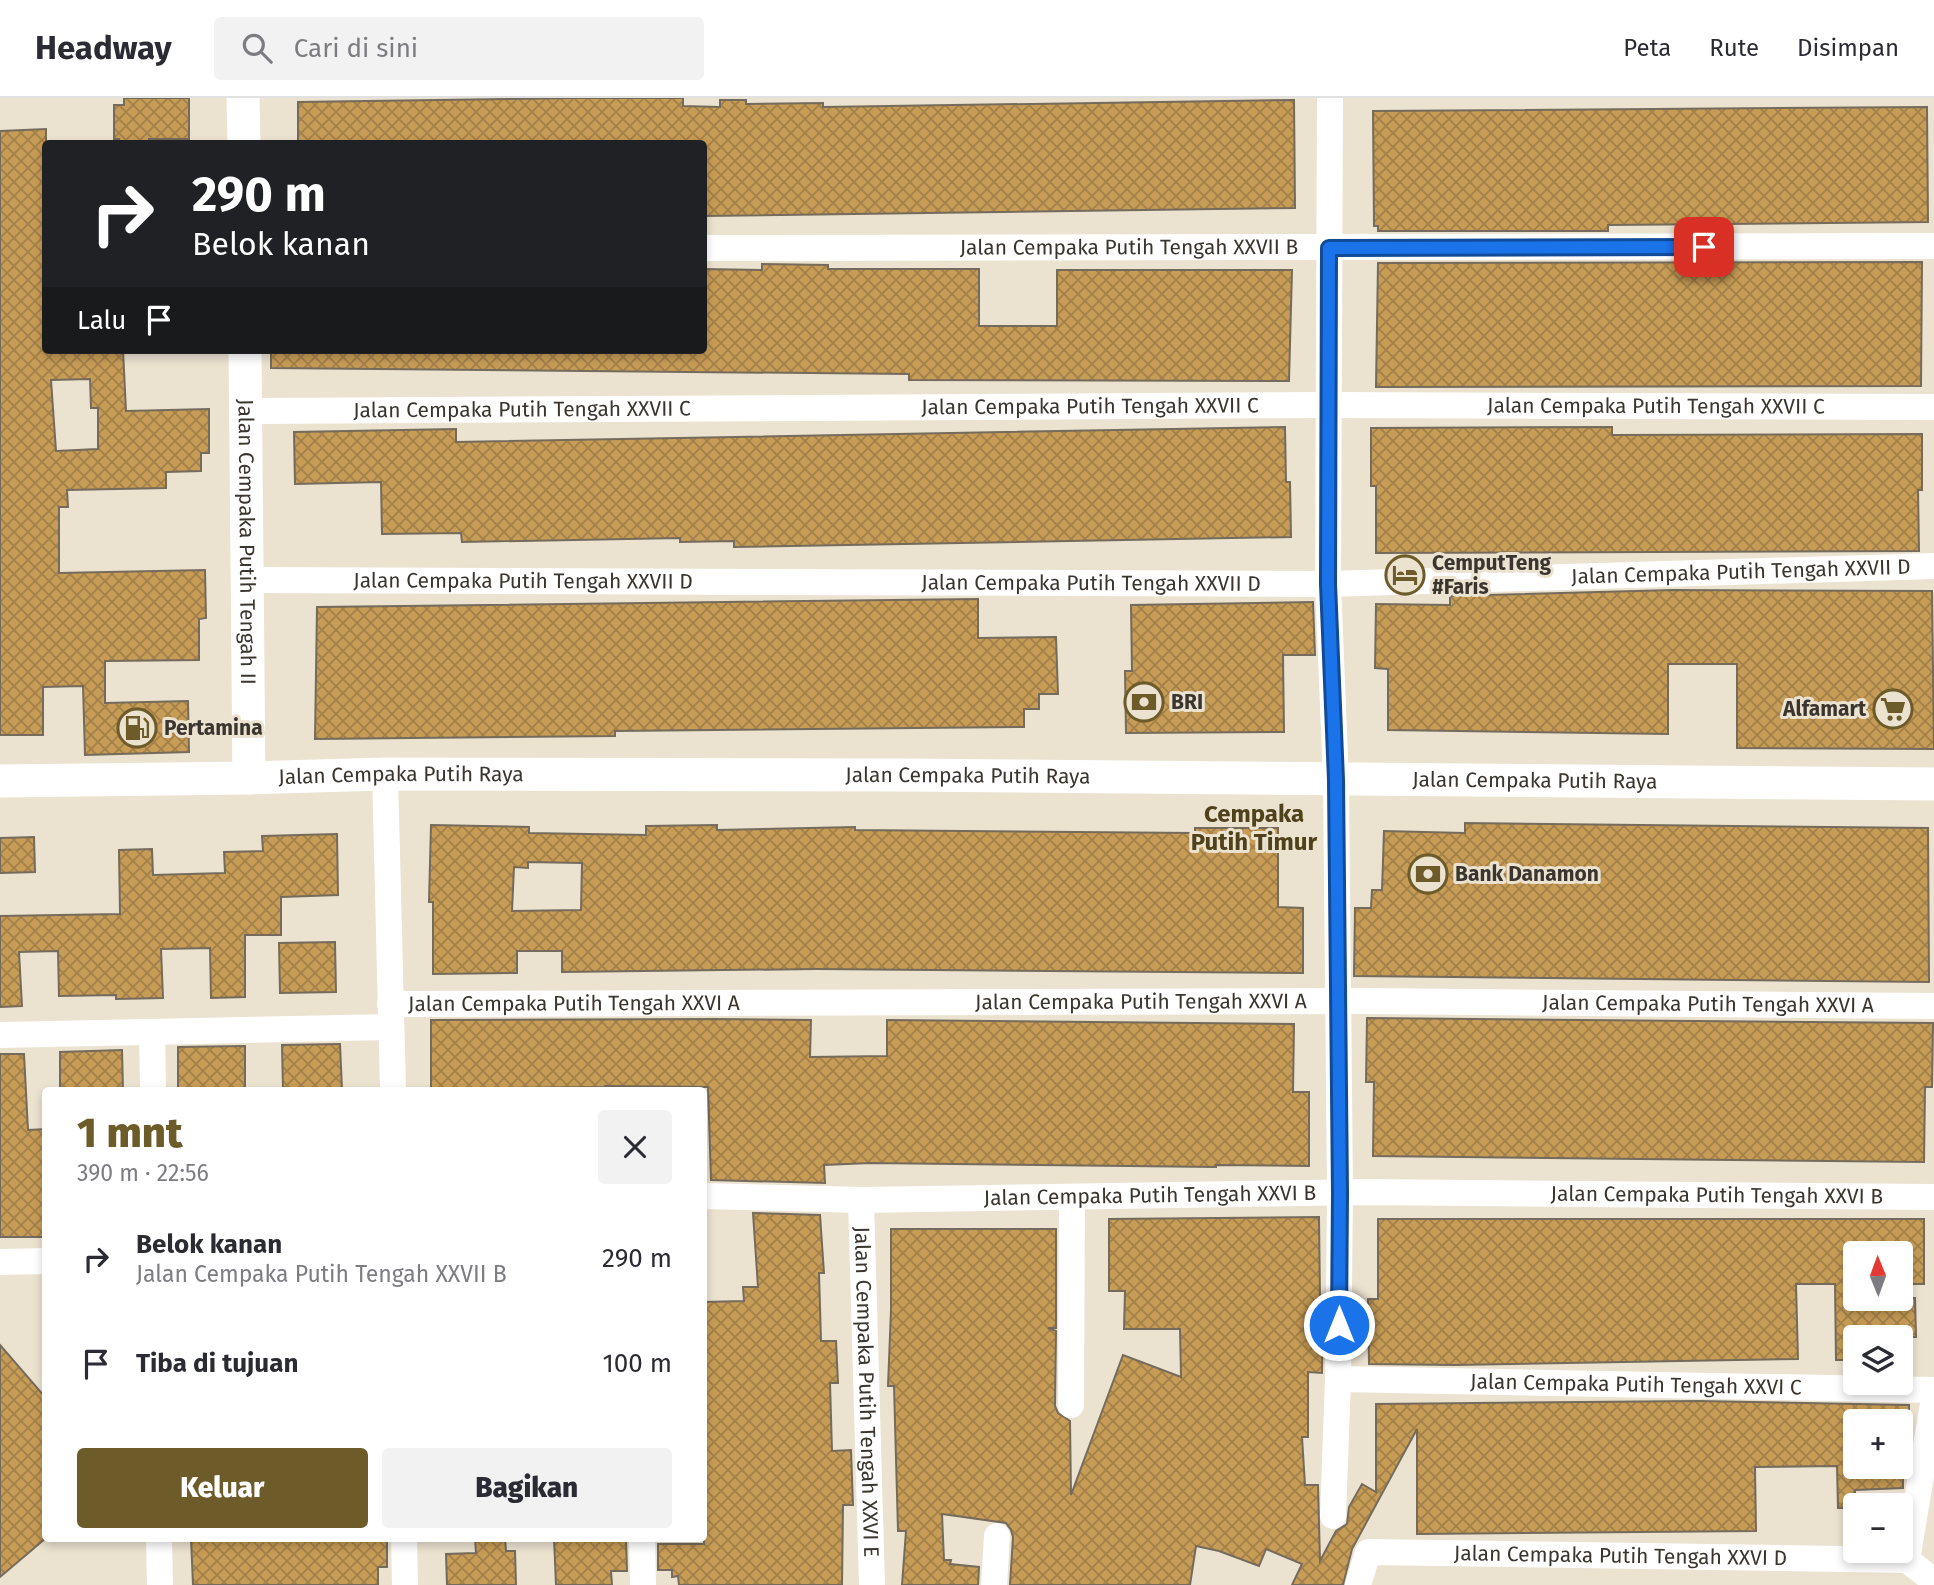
<!DOCTYPE html>
<html lang="id">
<head>
<meta charset="utf-8">
<style>
  body { margin:0; font-family:"Fira Sans",sans-serif; background:#f2f2f3; color:#2b2b33; height:100vh; display:flex; flex-direction:column; font-size:26px; white-space:nowrap }
  * { box-sizing:border-box; margin:0 }
  p { font-size:23px; color:#7c7c81 }
  .icon { flex:none; width:38px; height:38px; fill:none; stroke:currentColor; stroke-width:2; stroke-linecap:round; stroke-linejoin:round }
  .map { position:relative; flex:1; overflow:hidden }
  .drawer { position:absolute; left:42px; top:989px; width:665px; height:455px; display:flex; flex-direction:column; background:#fff; border-radius:7px; box-shadow:0 4px 10px #0003 }
  .drawer>* { flex:none }
  .hud { position:absolute; left:42px; top:42px; width:665px; height:214px; border-radius:7px; box-shadow:0 4px 10px #0003; background:#202124; color:#fff; overflow:hidden }
  .needle { width:46px; rotate:359deg }
  .fabs { position:absolute; left:1843px; top:1143px; display:grid; gap:14px }
  .fabs a { display:grid; place-items:center; width:70px; height:70px; border-radius:7px; background:#fff; box-shadow:0 4px 10px #0003; font-size:35px }
  .pin { position:absolute; display:grid; place-items:center; width:60px; height:60px; color:#fff; margin:-30px; border-radius:14px; box-shadow:0 4px 10px #0006 }
  .me { position:absolute; width:77px; margin:-38px; rotate:0deg; stroke-linejoin:round; filter:drop-shadow(0 0 5px #0008) }
  .turn { display:flex; align-items:center; gap:24px; height:147px; padding:0 35px; font-size:32px }
  .turn .icon { width:91px; height:91px; stroke-width:2.5 }
  .turn b { display:block; font-size:49px; line-height:60px }
  .then { display:flex; align-items:center; height:66px; padding:0 35px; background:#0003; gap:14px; font-size:26px }
  .round { display:grid; place-items:center; flex:none; width:74px; height:74px; border-radius:7px; background:#f2f2f3 }
  .summary { display:flex; align-items:center; justify-content:space-between; height:119px; padding:0 35px }
  h1 { font-size:42px; font-weight:800; line-height:52px; color:#6d5b29 }
  .primary-button { display:flex; gap:14px; margin-top:auto; padding:14px 35px }
  .primary-button a { flex:1; height:80px; border-radius:7px; background:#6d5b29; color:#fff; font-size:28px; font-weight:800; line-height:80px; text-align:center }
  .primary-button a+a { background:#f2f2f3; color:#2b2b33 }
  ul { padding:0; list-style:none }
  li { display:flex; align-items:center; gap:21px; height:105px; padding:0 35px }
  li div { flex:1 }
  li b { display:block; font-size:26px }
  li em { font-style:normal }
  header { display:flex; align-items:center; gap:42px; box-sizing:border-box; height:98px; padding:0 35px; background:#fff; border-bottom:2px solid #e1e1e2 }
  header strong { font-size:33px }
  nav { display:flex; gap:38px; margin-inline-start:auto; font-size:24px }
  .search { width:490px; height:63px; background:#f2f2f3; display:flex; align-items:center; gap:18px; box-sizing:border-box; padding:0 24px; border-radius:7px; color:#7c7c81; font-size:26px }
  .map>svg:first-child { display:block }
  .building { fill:url(#building-cross-hatch); stroke:#756b5c; stroke-width:2; fill-rule:evenodd }
  .lines { fill:none; stroke-linecap:round; stroke-linejoin:round }
  .minor { stroke:#fff; stroke-width:26 }
  .tertiary { stroke:#fff; stroke-width:33 }
  .route-casing { stroke:#114b97; stroke-width:18 }
  .route { stroke:#1a73e8; stroke-width:12 }
  .labels { text-anchor:middle; dominant-baseline:central; stroke-width:6; stroke-linejoin:round; paint-order:stroke }
  .street-label { font-size:21px; fill:#3a362f; stroke:#ebe2d0 }
  .poi-label { font-size:21px; font-weight:bold; fill:#3a362f; stroke:#ebe2d0; text-anchor:start }
  .quarter-label { font-size:24px; font-weight:bold; fill:#4f4119; stroke:#ebe2d0 }
</style>
</head>
<body>
<header>
<strong>Headway</strong>
<div class="search"><svg class="icon" aria-label="search" viewBox="0 0 24 24"><circle cx="10" cy="10" r="6"/><path d="M15 15l6 6"/></svg>Cari di sini</div>
<nav><a>Peta</a><a>Rute</a><a>Disimpan</a></nav>
</header>
<div class="map">
<svg width="1934" height="1487" viewBox="0 0 1934 1487">
  <defs>
    <pattern id="building-cross-hatch" width="8" height="8" patternUnits="userSpaceOnUse" patternTransform="scale(1.75)"><rect width="8" height="8" fill="#c79c56"/><path d="M0 0l8 8M0 8l8-8" fill="none" stroke="#a38048"/></pattern>
  </defs>
  <rect width="100%" height="100%" fill="#ebe2d0"/>
  <path class="building" d="M 124,0 L 189,0 L 189,41 L 149,41 L 149,46 L 119,46 L 119,41 L 114,41 L 114,7 L 124,7 Z
    M 576,0 L 683,0 L 683,8 L 720,9 L 720,2 L 746,2 L 746,6 L 823,5 L 823,9 L 1294,2 L 1295,110 L 704,118 L 704,46 L 298,46 L 298,4 Z
    M 1927,9 L 1928,124 L 1608,127 L 1608,133 L 1378,133 L 1378,128 L 1374,128 L 1373,13 Z
    M 46,31 L 46,252 L 123,252 L 126,313 L 209,311 L 209,355 L 201,355 L 201,373 L 166,374 L 166,390 L 67,392 L 68,409 L 59,409 L 59,475 L 205,472 L 206,520 L 199,521 L 199,562 L 105,563 L 105,605 L 188,603 L 189,654 L 85,657 L 83,588 L 43,589 L 43,637 L 0,637 L 0,33 ZM 90,281 L 91,310 L 98,310 L 98,351 L 56,353 L 51,282 Z
    M 1922,164 L 1921,288 L 1376,289 L 1378,165 Z
    M 762,166 L 828,167 L 828,171 L 979,171 L 979,228 L 1057,228 L 1057,172 L 1292,172 L 1289,283 L 909,282 L 909,276 L 271,270 L 271,252 L 704,252 L 704,171 L 762,172 Z
    M 1285,329 L 1286,384 L 1290,384 L 1291,439 L 734,449 L 734,443 L 680,444 L 680,440 L 462,444 L 461,435 L 382,436 L 381,384 L 295,386 L 294,334 L 456,331 L 456,344 Z
    M 1612,329 L 1612,337 L 1922,336 L 1922,392 L 1918,392 L 1919,453 L 1376,455 L 1376,388 L 1371,388 L 1371,330 Z
    M 1673,492 L 1932,493 L 1934,651 L 1737,650 L 1737,566 L 1668,566 L 1668,636 L 1388,632 L 1388,571 L 1375,570 L 1376,506 L 1450,507 L 1450,498 Z
    M 978,501 L 978,540 L 1056,539 L 1058,596 L 1039,596 L 1039,611 L 1024,611 L 1024,629 L 615,633 L 615,638 L 315,641 L 317,509 Z
    M 1313,504 L 1315,557 L 1283,557 L 1284,634 L 1126,635 L 1125,573 L 1132,573 L 1131,507 Z
    M 1465,725 L 1928,730 L 1929,884 L 1354,878 L 1355,810 L 1371,810 L 1372,792 L 1382,792 L 1384,733 L 1465,735 Z
    M 431,727 L 529,729 L 529,735 L 646,737 L 646,728 L 717,727 L 717,732 L 855,729 L 855,732 L 1195,735 L 1195,730 L 1278,730 L 1278,809 L 1303,810 L 1303,875 L 817,871 L 562,874 L 562,853 L 517,853 L 517,875 L 433,876 L 433,804 L 429,804 ZM 528,764 L 582,765 L 581,812 L 512,813 L 514,769 L 528,770 Z
    M 337,736 L 338,797 L 281,799 L 281,837 L 245,837 L 245,899 L 211,900 L 210,850 L 161,851 L 163,900 L 116,901 L 116,897 L 59,898 L 58,853 L 19,854 L 22,908 L 0,909 L 0,818 L 120,816 L 119,752 L 152,751 L 153,777 L 225,775 L 224,754 L 263,753 L 262,738 Z
    M 34,739 L 35,774 L 0,775 L 0,740 Z
    M 335,844 L 336,894 L 280,895 L 279,845 Z
    M 1367,920 L 1933,925 L 1932,989 L 1925,989 L 1924,1064 L 1373,1058 L 1374,984 L 1366,984 Z
    M 714,921 L 811,922 L 810,959 L 887,958 L 887,922 L 1294,926 L 1293,994 L 1309,994 L 1309,1068 L 1216,1067 L 1216,1069 L 870,1065 L 824,1067 L 825,1085 L 711,1082 L 708,989 L 605,988 L 605,989 L 431,991 L 431,922 Z
    M 340,946 L 342,992 L 283,992 L 282,947 Z
    M 245,948 L 245,992 L 178,992 L 178,949 Z
    M 122,952 L 123,992 L 60,992 L 60,954 Z
    M 0,956 L 24,956 L 28,1032 L 46,1031 L 46,1139 L 0,1139 Z
    M 753,1115 L 820,1117 L 824,1175 L 819,1175 L 821,1243 L 836,1243 L 838,1285 L 830,1285 L 832,1353 L 851,1352 L 853,1407 L 843,1407 L 842,1487 L 679,1487 L 678,1478 L 672,1479 L 672,1472 L 658,1472 L 658,1446 L 704,1446 L 704,1204 L 744,1203 L 743,1189 L 758,1189 Z
    M 1319,1119 L 1320,1201 L 1323,1201 L 1322,1275 L 1308,1274 L 1308,1339 L 1302,1339 L 1305,1387 L 1318,1387 L 1320,1463 L 1336,1433 L 1347,1426 L 1349,1409 L 1362,1386 L 1376,1394 L 1376,1306 L 1698,1303 L 1909,1307 L 1909,1323 L 1855,1323 L 1855,1373 L 1903,1371 L 1903,1390 L 1855,1392 L 1855,1410 L 1838,1410 L 1837,1368 L 1755,1369 L 1756,1433 L 1417,1436 L 1417,1331 L 1352,1451 L 1343,1487 L 1292,1487 L 1302,1466 L 1266,1451 L 1259,1468 L 1219,1453 L 1196,1448 L 1190,1487 L 1010,1487 L 1013,1439 L 1011,1432 L 1006,1425 L 942,1416 L 944,1462 L 951,1462 L 950,1466 L 979,1469 L 978,1487 L 902,1487 L 906,1433 L 898,1433 L 894,1288 L 888,1288 L 891,1212 L 891,1131 L 1056,1131 L 1056,1230 L 1048,1230 L 1056,1233 L 1055,1308 L 1058,1315 L 1070,1323 L 1071,1397 L 1123,1257 L 1181,1279 L 1180,1231 L 1124,1231 L 1125,1193 L 1109,1193 L 1109,1121 Z
    M 1378,1121 L 1924,1121 L 1924,1186 L 1900,1186 L 1900,1155 L 1855,1155 L 1855,1200 L 1915,1200 L 1916,1239 L 1855,1239 L 1855,1262 L 1836,1262 L 1835,1186 L 1796,1186 L 1798,1261 L 1455,1267 L 1369,1266 L 1368,1201 L 1378,1201 Z
    M 0,1247 L 46,1300 L 46,1440 L 0,1479 Z
    M 191,1440 L 387,1440 L 387,1469 L 378,1469 L 378,1487 L 193,1487 Z
    M 475,1440 L 505,1440 L 506,1453 L 515,1453 L 516,1487 L 447,1487 L 446,1456 L 476,1455 Z
    M 554,1440 L 626,1440 L 627,1473 L 611,1473 L 612,1487 L 556,1487 Z"/>
  <g class="lines">
    <g class="minor">
      <path d="M 1330,0 L 1328,486 L 1336,682 L 1340,1095 L 1338,1281 L 1333,1418"/>
      <path id="s1" d="M 704,150 L 1934,148"/>
      <path id="s2" d="M 246,313 L 1328,307 L 1934,309"/>
      <path id="s3" d="M 247,482 L 1328,486 L 1934,468"/>
      <path d="M 385,676 L 393,992"/>
      <path id="s4" d="M 390,906 L 1363,903 L 1934,908"/>
      <path d="M 152,934 L 153,992"/>
      <path d="M 0,937 L 391,929"/>
      <path id="s5" d="M 704,1098 L 861,1102 L 1365,1094 L 1934,1099"/>
      <path id="s6" d="M 861,1102 L 872,1487"/>
      <path d="M 0,1164 L 46,1163"/>
      <path id="s7" d="M 1338,1281 L 1934,1292"/>
      <path d="M 1934,1300 L 1907,1462 L 1934,1483"/>
      <path d="M 1071,1307 L 1072,1100"/>
      <path d="M 159,1440 L 160,1487"/>
      <path d="M 404,1440 L 405,1487"/>
      <path d="M 642,1440 L 643,1487"/>
      <path d="M 994,1487 L 997,1438"/>
      <path id="s8" d="M 1358,1487 L 1368,1454 L 1907,1462"/>
    </g>
    <g class="tertiary">
      <path d="M 243,0 L 244,46"/>
      <path id="s9" d="M 245,252 L 249,680"/>
      <path id="s10" d="M 0,683 L 249,680 L 385,676 L 901,677 L 1934,686"/>
    </g>
  </g>
  <g class="lines">
    <g class="route-casing">
      <path id="route" d="M 1339,1227 L 1340,1095 L 1336,682 L 1328,486 L 1329,150 L 1704,149"/>
    </g>
    <use href="#route" class="route"/>
  </g>
  <defs>
    <g id="hotel-ring" transform="scale(2.0125)"><circle r="9.5" fill="#ebe2d0" stroke="#6d5b29" stroke-width="1.5"/><path d="M-6-4.5h1.5V1H6V5H4.5V3h-9V5H-6ZM-4 0a1.8 1.8 0 1 1 3.6 0ZM.5 0V-2.5h3Q6-2.5 6 0Z" fill="#6d5b29"/></g>
    <g id="bank-ring" transform="scale(2.0125)"><circle r="9.5" fill="#ebe2d0" stroke="#6d5b29" stroke-width="1.5"/><path d="M-6-4H6V4H-6ZM0-2.3a2.3 2.3 0 1 0 0 4.6a2.3 2.3 0 1 0 0-4.6Z" fill="#6d5b29"/></g>
    <g id="supermarket-ring" transform="scale(2.0125)"><circle r="9.5" fill="#ebe2d0" stroke="#6d5b29" stroke-width="1.5"/><path d="M-6-5.5h2.5l.6 2H6L4.5 2H-2.5L-4.4-4H-6ZM-1.5 3.2a1.3 1.3 0 1 0 .1 0ZM3 3.2a1.3 1.3 0 1 0 .1 0Z" fill="#6d5b29"/></g>
    <g id="fuel-ring" transform="scale(2.0125)"><circle r="9.5" fill="#ebe2d0" stroke="#6d5b29" stroke-width="1.5"/><path d="M-5.5-6h7V0h2V4h1.3V-2.5L3-4.5l.8-.8L6-3V5H2.5V1h-1V6h-7ZM-4.2-4.7v3.2H.2V-4.7Z" fill="#6d5b29"/></g>
  </defs>
  <g fill-rule="evenodd">
    <use href="#hotel-ring" x="1405" y="477"/>
    <use href="#bank-ring" x="1144" y="604"/>
    <use href="#supermarket-ring" x="1893" y="611"/>
    <use href="#fuel-ring" x="137" y="630"/>
    <use href="#bank-ring" x="1428" y="776"/>
  </g>
  <g class="labels">
    <g class="street-label">
      <text stroke="none"><textPath href="#s1" startOffset="425">Jalan Cempaka Putih Tengah XXVII B</textPath></text>
      <text stroke="none"><textPath href="#s2" startOffset="844">Jalan Cempaka Putih Tengah XXVII C</textPath></text>
      <text stroke="none"><textPath href="#s2" startOffset="1410">Jalan Cempaka Putih Tengah XXVII C</textPath></text>
      <text stroke="none"><textPath href="#s2" startOffset="276">Jalan Cempaka Putih Tengah XXVII C</textPath></text>
      <text stroke="none"><textPath href="#s9" startOffset="192">Jalan Cempaka Putih Tengah II</textPath></text>
      <text stroke="none"><textPath href="#s3" startOffset="1494">Jalan Cempaka Putih Tengah XXVII D</textPath></text>
      <text stroke="none"><textPath href="#s3" startOffset="276">Jalan Cempaka Putih Tengah XXVII D</textPath></text>
      <text stroke="none"><textPath href="#s3" startOffset="844">Jalan Cempaka Putih Tengah XXVII D</textPath></text>
      <text stroke="none"><textPath href="#s10" startOffset="401">Jalan Cempaka Putih Raya</textPath></text>
      <text stroke="none"><textPath href="#s10" startOffset="968">Jalan Cempaka Putih Raya</textPath></text>
      <text stroke="none"><textPath href="#s10" startOffset="1535">Jalan Cempaka Putih Raya</textPath></text>
      <text stroke="none"><textPath href="#s4" startOffset="751">Jalan Cempaka Putih Tengah XXVI A</textPath></text>
      <text stroke="none"><textPath href="#s4" startOffset="184">Jalan Cempaka Putih Tengah XXVI A</textPath></text>
      <text stroke="none"><textPath href="#s4" startOffset="1318">Jalan Cempaka Putih Tengah XXVI A</textPath></text>
      <text stroke="none"><textPath href="#s5" startOffset="1013">Jalan Cempaka Putih Tengah XXVI B</textPath></text>
      <text stroke="none"><textPath href="#s5" startOffset="446">Jalan Cempaka Putih Tengah XXVI B</textPath></text>
      <text stroke="none"><textPath href="#s7" startOffset="298">Jalan Cempaka Putih Tengah XXVI C</textPath></text>
      <text stroke="none"><textPath href="#s6" startOffset="192">Jalan Cempaka Putih Tengah XXVI E</textPath></text>
      <text stroke="none"><textPath href="#s8" startOffset="287">Jalan Cempaka Putih Tengah XXVI D</textPath></text>
    </g>
    <g class="poi-label">
      <text x="1432" y="465">CemputTeng<tspan x="1432" dy="24">#Faris</tspan></text>
      <text x="1171" y="604">BRI</text>
      <text x="1866" y="611" text-anchor="end">Alfamart</text>
      <text x="164" y="630">Pertamina</text>
      <text x="1455" y="776">Bank Danamon</text>
    </g>
    <g class="quarter-label">
      <text x="1254" y="716">Cempaka<tspan x="1254" dy="28">Putih Timur</tspan></text>
    </g>
  </g>
</svg>
<div class="fabs">
<a><svg class="needle" viewBox="-14 -14 28 28"><path d="M0-13l5 13h-10z" fill="#e53935"/><path d="M0 13l5-13h-10z" fill="#7c7c81"/></svg></a>
<a><svg class="icon" aria-label="layers" viewBox="0 0 24 24"><path d="M12 4l9 5-9 5-9-5zM3 14l9 5 9-5"/></svg></a>
<a>+</a>
<a>−</a>
</div>
<div class="pin" style="left:1704px;top:149px;background:#d93025"><svg class="icon" aria-label="arrive" viewBox="0 0 24 24"><path d="M6 21V4h12l-3 4 3 4H6"/></svg></div>
<svg class="me" style="left:1339px;top:1227px" viewBox="-20 -20 40 40"><circle r="17" fill="#1a73e8" stroke="#fff" stroke-width="3"/><path d="M0-11L8 9 0 5-8 9z" fill="#fff"/></svg>
<div class="hud">
<div class="turn"><svg class="icon" aria-label="right" viewBox="0 0 24 24"><path d="M7 20v-9h11M14 6l5 5-5 5"/></svg><div><b>290 m</b>Belok kanan</div></div>
<div class="then">Lalu<svg class="icon" aria-label="arrive" viewBox="0 0 24 24"><path d="M6 21V4h12l-3 4 3 4H6"/></svg></div>
</div>
<section class="drawer">
<div class="summary"><div><h1>1 mnt</h1><p>390 m · 22:56</p></div><a class="round"><svg class="icon" aria-label="close" viewBox="0 0 24 24"><path d="M6 6l12 12M18 6L6 18"/></svg></a></div>
<ul>
<li><svg class="icon" aria-label="right" viewBox="0 0 24 24"><path d="M7 20v-9h11M14 6l5 5-5 5"/></svg><div><b>Belok kanan</b><p>Jalan Cempaka Putih Tengah XXVII B</p></div><em>290 m</em></li>
<li><svg class="icon" aria-label="arrive" viewBox="0 0 24 24"><path d="M6 21V4h12l-3 4 3 4H6"/></svg><div><b>Tiba di tujuan</b></div><em>100 m</em></li>
</ul>
<div class="primary-button"><a>Keluar</a><a>Bagikan</a></div>
</section>
</div>
</body>
</html>
